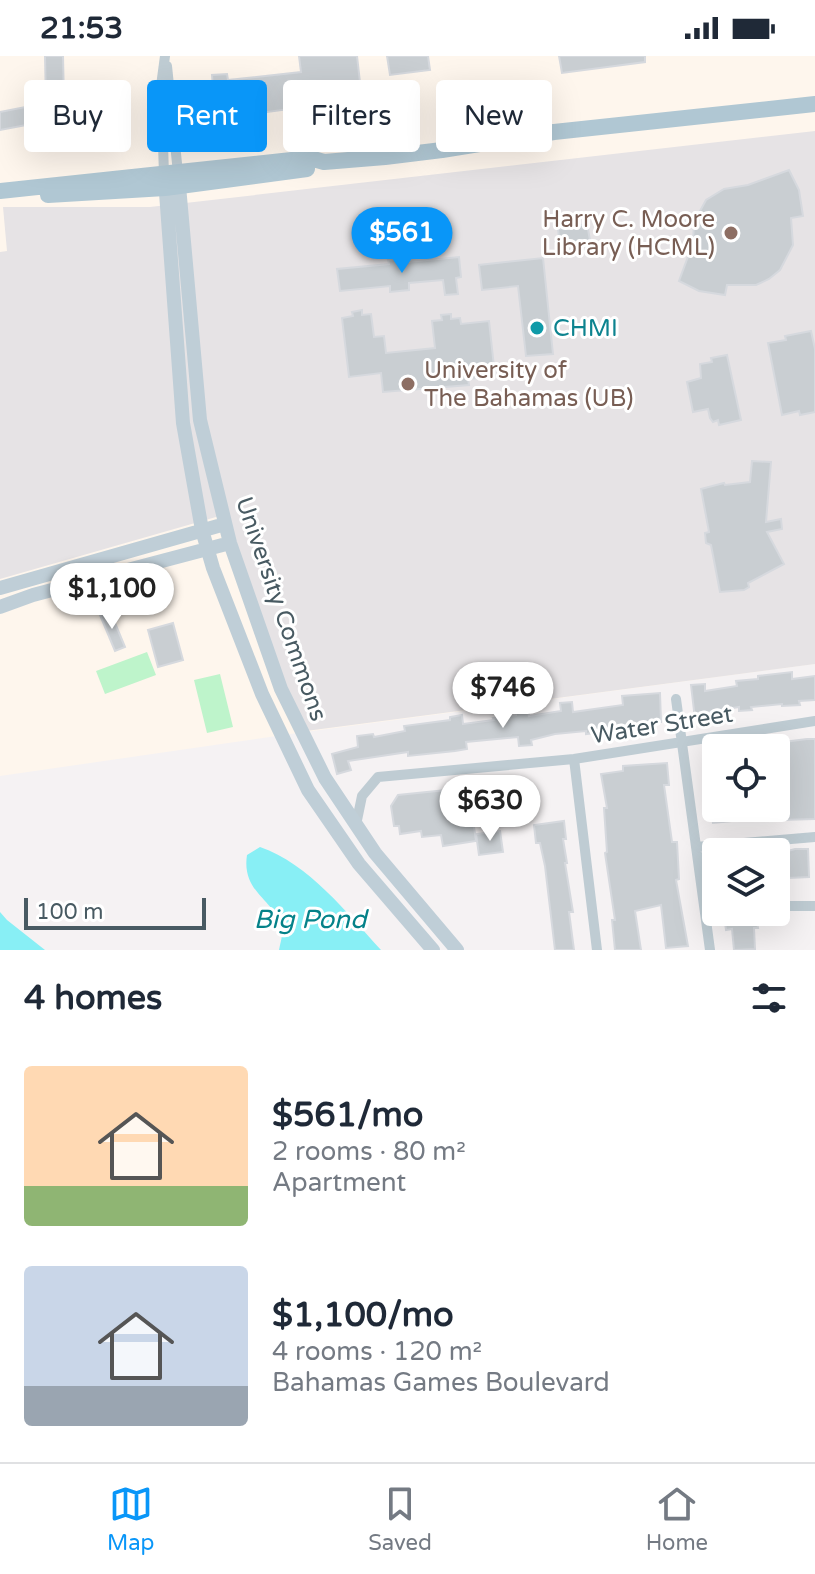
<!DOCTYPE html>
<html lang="en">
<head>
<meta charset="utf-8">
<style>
	body { margin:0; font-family:"Varela Round",sans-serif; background:#f6f6f7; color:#1f2937; height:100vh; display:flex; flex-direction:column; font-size:30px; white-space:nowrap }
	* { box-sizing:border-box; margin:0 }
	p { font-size:26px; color:#747a83 }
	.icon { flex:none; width:44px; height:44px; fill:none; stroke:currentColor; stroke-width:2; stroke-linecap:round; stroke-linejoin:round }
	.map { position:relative; height:894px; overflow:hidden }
	.sheet { display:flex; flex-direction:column; background:#fff; flex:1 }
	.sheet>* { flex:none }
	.banner { position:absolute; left:24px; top:24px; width:768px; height:72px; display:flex; gap:16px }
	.buttons { position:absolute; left:702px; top:678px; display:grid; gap:16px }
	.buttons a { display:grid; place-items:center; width:88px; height:88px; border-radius:8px; background:#fff; box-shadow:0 8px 32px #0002; font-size:40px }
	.scale { position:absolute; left:24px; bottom:20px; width:182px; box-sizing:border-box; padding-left:8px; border:4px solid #485a62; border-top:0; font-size:22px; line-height:28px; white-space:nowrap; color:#485a62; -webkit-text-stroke:6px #fff; paint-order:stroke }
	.price { position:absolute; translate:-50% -68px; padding:0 18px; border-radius:28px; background:#fff; color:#222; font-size:26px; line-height:52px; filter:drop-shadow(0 2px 4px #0008) }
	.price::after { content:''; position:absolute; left:50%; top:48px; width:24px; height:18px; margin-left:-12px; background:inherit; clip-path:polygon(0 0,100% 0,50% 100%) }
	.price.current { background:#0996f8; color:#fff }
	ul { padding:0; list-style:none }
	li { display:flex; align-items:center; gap:24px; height:200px; padding:0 24px }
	li span { display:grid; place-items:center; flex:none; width:224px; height:160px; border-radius:8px; color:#555 }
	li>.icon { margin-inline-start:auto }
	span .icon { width:96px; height:96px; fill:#fffc; stroke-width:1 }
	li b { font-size:34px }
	h2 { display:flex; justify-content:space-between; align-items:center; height:96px; padding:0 24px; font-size:34px }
	.tag { padding:0 28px; border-radius:8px; background:#fff; box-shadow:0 8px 32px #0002; font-size:28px; line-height:72px }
	.tag.current { background:#0996f8; color:#fff }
	.status { display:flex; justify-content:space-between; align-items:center; height:56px; padding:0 40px; background:#fff; direction:ltr }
	.status svg { height:22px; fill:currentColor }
	.menu { display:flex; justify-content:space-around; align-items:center; height:112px; border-top:2px solid #e0e1e3; background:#fff; font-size:22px; color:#747a83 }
	.menu a { display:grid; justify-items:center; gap:4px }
	.menu .current { color:#0996f8 }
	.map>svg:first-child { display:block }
</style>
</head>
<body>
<div class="status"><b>21:53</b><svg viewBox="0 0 49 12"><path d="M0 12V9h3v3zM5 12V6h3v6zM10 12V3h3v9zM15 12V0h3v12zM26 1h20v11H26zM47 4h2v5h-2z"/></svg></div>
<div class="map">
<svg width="815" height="894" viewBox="0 0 815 894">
	<rect width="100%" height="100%" fill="#f5f2f3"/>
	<path fill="#fef6ed" d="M0,0H815V608L305,676L0,720Z"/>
	<path fill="#e6e3e5" d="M815,75V608L306,675L230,506L223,459L0,523V196L7,195L3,151H150Z"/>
	<path fill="#bef4cb" d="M147,596L156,619L105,638L96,615Z
		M220,618L233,671L207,677L194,624Z"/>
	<path fill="#88eff5" d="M260,791C309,808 346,856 381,894H279C280,888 283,880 282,874C277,844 241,838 247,799Z
		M0,856L7,864L45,894H0Z"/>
	<path fill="#c9ced2" stroke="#d6d9de" stroke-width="2" d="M45,0H63L64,46L124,55L121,73L52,60L41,63L42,66L0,74V56L46,47Z
		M299,0H357L361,35L288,43L290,53L260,57L258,47L210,52L208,32H213L212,19L227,18L228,24L301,16Z
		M387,0H428L430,14L390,19Z
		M559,0H645V6L562,17Z
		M789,114L799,134L803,160L791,162L793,189L780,214L769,223L756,229H727L725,239L699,235L679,225L693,187L694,166L706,144L724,133L748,129Z
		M587,168L590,184L560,189L558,173Z
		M459,201L461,221L456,222L458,238L445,239L443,224L409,227V234L390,236V230L340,235L337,213L389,208L388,204L408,202V206Z
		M543,202L553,298L526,300L518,230L482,234L479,209Z
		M362,254V259L371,258L374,281L384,280L386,297L435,292L432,265L442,264L441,259L451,258V263L460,262L461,268L489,265L495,320L468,323L469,329L383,336L381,317L349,321L342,262L353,260L352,256Z
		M811,275L815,293V356L800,359L799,355L782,359L768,287L786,284L785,280Z
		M727,299L741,364L719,369L718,364L713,366L710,362L708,353L693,356L687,326L701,322L700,308L712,306L711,302Z
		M752,405L771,406L766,466L781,463L782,473L767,476L784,508L748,527L749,531L744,534L720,536L711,489L706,487L705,477L709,476L701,433L724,427L725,429L750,426Z
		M110,555L125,591L115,595L100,559Z
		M173,567L183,604L158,611L148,574Z
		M792,616V623L815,620V644L799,645L800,649L782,650V648L751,651L752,654L739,655V651L708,656L709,661L695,663L691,629L705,628V635L737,630L736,625L758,623V620Z
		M660,637L661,666H642V671L586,678V675L555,678L531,684L532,689L519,690L518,681L466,686L467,693L455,695L408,700V696L348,705L351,714L337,718L332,698L358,691L357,680L373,678L374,681L405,675L404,670L450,664V661L462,659L463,668L494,664L493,662L516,659V655L528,654L529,660L561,655L560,647L572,646L573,656L623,649L622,640Z
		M807,683H815V763L781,764V760L713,767L710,752H780L776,725V687Z
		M716,703V728H707L706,704Z
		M667,707L669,729H664L672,786H677L679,823L676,824L688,890L666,892L661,849L635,855L641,894H615L612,864H615L605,797L607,796L604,752H607L601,718L623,715V710Z
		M496,723L497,727L521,723L524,743L478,748L479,755L472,756L476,785L443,790L441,779L422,781L421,775L400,778L399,770H394L391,750L398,739L485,730L484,725Z
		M564,765L566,783H563L567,807H565L573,856H569L574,894H555L545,810L540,787H536L534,769Z
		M500,775L503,796L479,799L476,778Z
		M795,793H808L809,821L788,822V826L776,828V798Z
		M744,856H756L758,872H754L755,893L734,894L732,873L726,874L724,859Z"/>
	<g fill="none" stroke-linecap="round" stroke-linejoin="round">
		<path stroke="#bfccd3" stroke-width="10" d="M167,10L178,117
			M164,118L161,30L165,0
			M676,643L710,894
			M574,703L597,894
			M356,769L362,740L378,721L574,703L815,665
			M696,791L815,781
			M776,850H815"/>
		<path stroke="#bfced7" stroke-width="14" d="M178,119L200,364L230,487L281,633L325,722L375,797L457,894
			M165,123L183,367L202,474L213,512L262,638L308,734L359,808L433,894
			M0,532L225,468
			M0,551L33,539L230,487"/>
		<path stroke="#b0c7d3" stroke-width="16" d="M0,135L310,102L324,106L385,101L442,94L554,76L815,48
			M48,139L165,132L307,113"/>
	</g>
	<g fill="#8d6e63" stroke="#fff" stroke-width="3">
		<circle cx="731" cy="177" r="8"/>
		<circle cx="408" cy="328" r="8"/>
	</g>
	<circle fill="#0f9aa8" stroke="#fff" stroke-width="3" cx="537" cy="272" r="8"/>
	<g text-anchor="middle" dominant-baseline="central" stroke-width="6" stroke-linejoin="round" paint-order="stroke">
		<g font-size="24" fill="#785e54" stroke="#fff" text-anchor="end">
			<text x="715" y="163">Harry C. Moore<tspan x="715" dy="28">Library (HCML)</tspan></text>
			<text x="424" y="314" text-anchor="start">University of<tspan x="424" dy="28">The Bahamas (UB)</tspan></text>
		</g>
		<g font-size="24" fill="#0d838f" stroke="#fff" text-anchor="start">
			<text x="553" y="272">CHMI</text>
		</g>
		<g font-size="24" fill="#485a62" stroke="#fff">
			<text transform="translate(281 553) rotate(71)">University Commons</text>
			<text transform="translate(662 669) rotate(-9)">Water Street</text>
		</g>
		<g font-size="26" font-style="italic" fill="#058289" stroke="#fff">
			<text x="310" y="863">Big Pond</text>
		</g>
	</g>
</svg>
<div class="buttons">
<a><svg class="icon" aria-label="locate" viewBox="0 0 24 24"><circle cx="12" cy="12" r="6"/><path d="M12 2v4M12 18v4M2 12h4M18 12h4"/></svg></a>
<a><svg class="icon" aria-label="layers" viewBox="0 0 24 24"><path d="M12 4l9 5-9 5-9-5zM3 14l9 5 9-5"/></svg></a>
</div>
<div class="scale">100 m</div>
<b class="price current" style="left:402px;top:219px">$561</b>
<b class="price" style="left:112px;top:575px">$1,100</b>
<b class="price" style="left:503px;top:674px">$746</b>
<b class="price" style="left:490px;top:787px">$630</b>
<div class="banner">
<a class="tag">Buy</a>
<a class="tag current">Rent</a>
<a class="tag">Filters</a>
<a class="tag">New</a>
</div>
</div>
<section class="sheet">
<h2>4 homes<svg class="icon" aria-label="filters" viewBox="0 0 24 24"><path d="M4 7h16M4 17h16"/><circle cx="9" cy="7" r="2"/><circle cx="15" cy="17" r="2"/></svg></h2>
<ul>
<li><span style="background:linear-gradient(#ffd9b3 75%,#8fb573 0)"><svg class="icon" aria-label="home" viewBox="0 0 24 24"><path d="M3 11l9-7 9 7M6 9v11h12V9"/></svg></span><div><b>$561/mo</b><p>2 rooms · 80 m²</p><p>Apartment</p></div></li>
<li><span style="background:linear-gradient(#c9d6e8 75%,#9aa5b1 0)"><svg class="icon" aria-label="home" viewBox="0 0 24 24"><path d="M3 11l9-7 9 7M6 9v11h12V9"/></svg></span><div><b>$1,100/mo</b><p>4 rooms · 120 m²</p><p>Bahamas Games Boulevard</p></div></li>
</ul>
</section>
<nav class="menu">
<a class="current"><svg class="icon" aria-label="map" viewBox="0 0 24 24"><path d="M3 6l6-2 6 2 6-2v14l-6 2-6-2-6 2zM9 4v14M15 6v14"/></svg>Map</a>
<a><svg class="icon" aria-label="saved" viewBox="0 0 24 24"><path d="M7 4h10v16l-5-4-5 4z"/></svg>Saved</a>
<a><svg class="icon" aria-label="home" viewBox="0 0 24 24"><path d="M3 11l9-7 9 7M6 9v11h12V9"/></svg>Home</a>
</nav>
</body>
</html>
